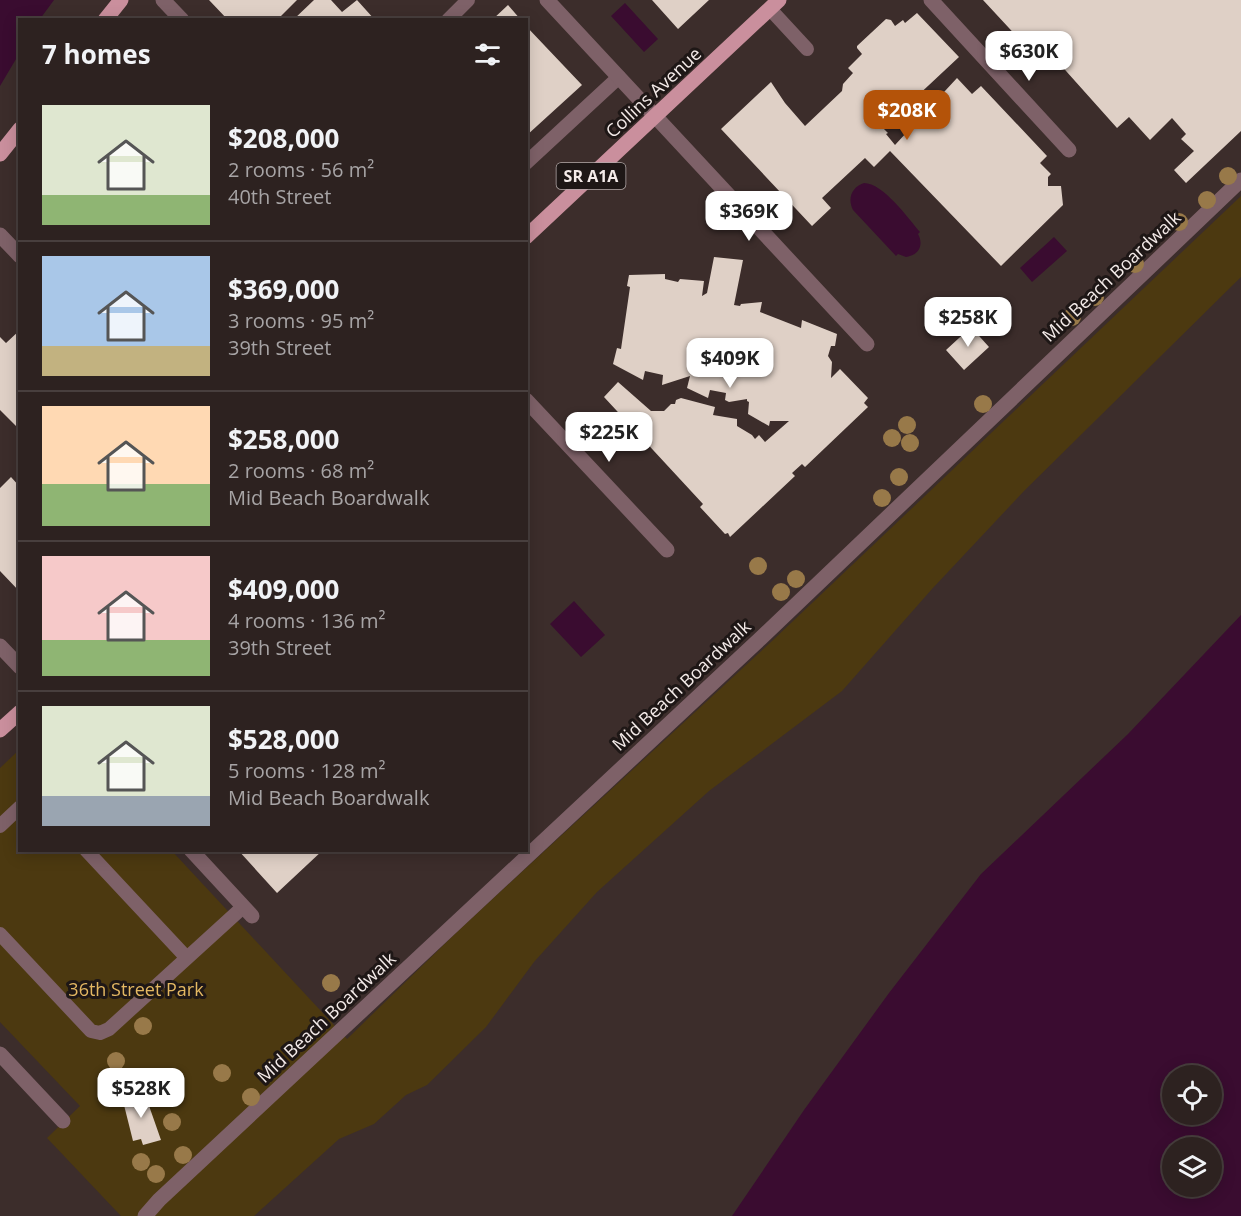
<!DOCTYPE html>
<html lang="en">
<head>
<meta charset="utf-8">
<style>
	body { margin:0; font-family:"Open Sans",sans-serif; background:#352a29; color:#f1f3f6; height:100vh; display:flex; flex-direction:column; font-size:22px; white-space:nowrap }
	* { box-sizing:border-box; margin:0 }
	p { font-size:20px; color:#a7a4a5 }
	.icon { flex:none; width:33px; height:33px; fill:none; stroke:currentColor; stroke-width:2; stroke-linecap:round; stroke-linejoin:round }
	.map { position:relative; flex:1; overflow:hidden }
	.side { position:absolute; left:18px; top:18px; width:510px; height:834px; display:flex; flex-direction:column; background:#2d2220; border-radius:0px; box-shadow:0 3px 15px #0003,0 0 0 2px #483f3e }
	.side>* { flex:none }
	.buttons { position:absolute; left:1162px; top:1065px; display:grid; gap:12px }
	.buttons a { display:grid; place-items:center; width:60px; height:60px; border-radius:50%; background:#2d2220; box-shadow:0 3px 15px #0003,0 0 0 2px #483f3e; font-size:30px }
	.price { position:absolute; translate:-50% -51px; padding:0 14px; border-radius:12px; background:#fff; color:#222; font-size:20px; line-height:39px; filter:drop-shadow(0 2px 3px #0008) }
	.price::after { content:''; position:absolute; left:50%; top:36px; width:18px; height:14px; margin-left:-9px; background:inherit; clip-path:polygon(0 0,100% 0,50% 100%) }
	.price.on { background:#b45309; color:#fff }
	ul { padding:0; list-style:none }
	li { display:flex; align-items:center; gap:18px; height:150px; padding:0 24px }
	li+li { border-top:2px solid #483f3e }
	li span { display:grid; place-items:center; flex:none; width:168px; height:120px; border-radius:0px; color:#555 }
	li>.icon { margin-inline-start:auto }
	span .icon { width:72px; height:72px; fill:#fffc; stroke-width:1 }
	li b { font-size:26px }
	h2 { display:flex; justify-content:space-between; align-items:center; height:72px; padding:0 24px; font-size:26px }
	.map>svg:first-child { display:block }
</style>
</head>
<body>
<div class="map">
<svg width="1241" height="1216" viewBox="0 0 1241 1216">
	<rect width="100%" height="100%" fill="#3c2d2b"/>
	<path fill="#4c3910" d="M1241,196V277L1024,491L932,589L842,691L709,791L597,892L534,962L486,1027L427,1085L406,1095L374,1124L339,1139L254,1216H121L47,1138L80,1106L0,1022V768L19,750L20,850L172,851L347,1039L460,929L771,642Z"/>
	<path fill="#3a0c30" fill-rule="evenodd" d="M0,0H54L40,19L20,20L19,54L0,86Z
		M625,3L658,39L644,52L611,16Z
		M864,183C883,183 908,218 920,232L918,234C924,245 919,255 906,257L898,254L896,256L853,210C847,198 852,187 864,183Z
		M1054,237L1067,251L1032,282L1020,268Z
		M574,601L605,635L581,657L550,624Z
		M1241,615V1216H732L804,1110L889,993L981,874L1128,734ZM1173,1076H1212V1114H1173ZM1173,1148H1212V1186H1173Z"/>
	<path fill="#dfd0c6" d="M209,0H297L277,20H228Z
		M314,0H331L342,12L357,0L375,20H293Z
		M652,0H709L678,29Z
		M983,0H1241V131L1186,183L1174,170L1194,151L1181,139L1186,134L1172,118L1150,140L1129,117L1117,128L1041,43L1032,53Z
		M508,5L521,20H492Z
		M917,13L959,57L883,128L888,133L886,134L895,145L957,78L972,94L981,86L1047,156L1040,163L1051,174L1048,177V186H1061L1063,205L1001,266L890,151L874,167L865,158L822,198L831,208L812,226L721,129L771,82L785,103L805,126L842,91L843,84L853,73L848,68L862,54L857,48V46L886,19L891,20L895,26L903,20L905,23Z
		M526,26L582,85L526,136Z
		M714,257L743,260L734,305L740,306L741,304L762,302L760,312L801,328L802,320L837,334L835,346H831L828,356L832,362L831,378L840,369L868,398L864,403L868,407L805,467L802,464L792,473L795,476L730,537L728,533L725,534L700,507L703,504L604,397L618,382L651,411H664L671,404H675L676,400L681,398L715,407L713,415L737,419V426L752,435L755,439L759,435L765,442L789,421H770L769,426L748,414L749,402L747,401V399L729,402L725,400L726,393L710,390L708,398L687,388L690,376L662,385L663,375L645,371L643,380L613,364L617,348L621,349L630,287L627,286L629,275L665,274V279L678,282L680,279L704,281L702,296L707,293Z
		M971,327L989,347L964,370L946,350Z
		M20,330V430L0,410V337L6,343Z
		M11,477L20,487V592L0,571V488Z
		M238,850H323L277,893Z
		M142,1091L144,1101L147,1100L161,1140L143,1145L141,1139L133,1141L124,1105L127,1104L124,1095Z"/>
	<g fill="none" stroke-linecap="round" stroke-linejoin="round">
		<path stroke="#7e6168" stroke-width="14" d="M770,9L807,49
			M448,20L468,0
			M526,163L619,77
			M0,826L20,807
			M86,850L186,957
			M0,934L91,1031L100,1033L109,1029L243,907"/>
		<path stroke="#7e6168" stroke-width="15" d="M145,1216L159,1200L761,638L1241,180"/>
		<path stroke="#7e6168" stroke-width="15" d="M163,0L182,20
			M547,0L867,344
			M931,0L1069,150
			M0,235L20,256
			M526,400L667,550
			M0,646L20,667
			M191,850L252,916
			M0,1054L63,1121"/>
		<path stroke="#ca8f9d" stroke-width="15" d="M105,20L121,0
			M0,154L20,129
			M526,237L779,0
			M0,730L20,712"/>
	</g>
	<g fill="#987949">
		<circle cx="1228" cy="176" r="9"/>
		<circle cx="1207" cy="200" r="9"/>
		<circle cx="1179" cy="222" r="9"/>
		<circle cx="1135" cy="264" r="9"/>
		<circle cx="1095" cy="297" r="9"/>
		<circle cx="1072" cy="317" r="9"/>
		<circle cx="983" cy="404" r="9"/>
		<circle cx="907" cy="425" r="9"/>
		<circle cx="892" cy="438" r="9"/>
		<circle cx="910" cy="443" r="9"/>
		<circle cx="899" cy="477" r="9"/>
		<circle cx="882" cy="498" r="9"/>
		<circle cx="758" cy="566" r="9"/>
		<circle cx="796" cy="579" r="9"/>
		<circle cx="781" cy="592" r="9"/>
		<circle cx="331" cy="983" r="9"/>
		<circle cx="143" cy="1026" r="9"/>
		<circle cx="116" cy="1061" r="9"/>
		<circle cx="222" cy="1073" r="9"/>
		<circle cx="149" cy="1085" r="9"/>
		<circle cx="120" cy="1089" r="9"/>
		<circle cx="251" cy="1097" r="9"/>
		<circle cx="172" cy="1122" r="9"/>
		<circle cx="183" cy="1155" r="9"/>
		<circle cx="141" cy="1162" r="9"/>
		<circle cx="156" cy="1174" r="9"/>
	</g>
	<g text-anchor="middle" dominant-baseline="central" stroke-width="6" stroke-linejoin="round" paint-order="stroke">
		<rect fill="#1e1716" stroke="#b4abaa" stroke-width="1.5" x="556.5" y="163" width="69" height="26" rx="4.5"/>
		<g font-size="16" font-weight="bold" fill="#f4ebe9">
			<text x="591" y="176">SR A1A</text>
		</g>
		<g font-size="18" fill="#f4ebe9" stroke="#1e1716">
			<text transform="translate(653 92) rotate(-43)">Collins Avenue</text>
			<text transform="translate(1111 276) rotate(-43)">Mid Beach Boardwalk</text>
			<text transform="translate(681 685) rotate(-43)">Mid Beach Boardwalk</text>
			<text transform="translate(326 1017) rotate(-43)">Mid Beach Boardwalk</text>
		</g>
		<g font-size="18" fill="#e4b862" stroke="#1e1716">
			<text x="136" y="989">36th Street Park</text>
		</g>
	</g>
</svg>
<div class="buttons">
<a><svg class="icon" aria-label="locate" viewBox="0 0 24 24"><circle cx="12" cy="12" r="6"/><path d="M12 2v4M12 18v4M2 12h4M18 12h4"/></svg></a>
<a><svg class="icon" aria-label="layers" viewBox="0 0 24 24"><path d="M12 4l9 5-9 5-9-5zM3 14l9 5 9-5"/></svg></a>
</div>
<b class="price" style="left:1029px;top:82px">$630K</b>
<b class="price on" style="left:907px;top:141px">$208K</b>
<b class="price" style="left:749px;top:242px">$369K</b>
<b class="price" style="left:968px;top:348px">$258K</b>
<b class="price" style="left:730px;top:389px">$409K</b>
<b class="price" style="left:609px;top:463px">$225K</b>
<b class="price" style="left:141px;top:1119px">$528K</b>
<section class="side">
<h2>7 homes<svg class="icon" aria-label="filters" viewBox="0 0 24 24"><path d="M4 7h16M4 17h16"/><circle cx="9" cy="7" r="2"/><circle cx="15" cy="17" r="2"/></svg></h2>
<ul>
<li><span style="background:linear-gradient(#dfe7d0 75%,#8fb573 0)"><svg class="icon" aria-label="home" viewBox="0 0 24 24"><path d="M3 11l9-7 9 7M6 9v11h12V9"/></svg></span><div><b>$208,000</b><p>2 rooms · 56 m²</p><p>40th Street</p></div></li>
<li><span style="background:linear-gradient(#a9c7e8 75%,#c2b280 0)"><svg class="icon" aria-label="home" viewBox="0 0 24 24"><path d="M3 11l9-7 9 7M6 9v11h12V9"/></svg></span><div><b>$369,000</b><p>3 rooms · 95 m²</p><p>39th Street</p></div></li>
<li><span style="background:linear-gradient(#ffd9b3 65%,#8fb573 0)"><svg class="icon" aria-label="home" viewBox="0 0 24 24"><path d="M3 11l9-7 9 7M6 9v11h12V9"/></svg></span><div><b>$258,000</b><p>2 rooms · 68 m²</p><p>Mid Beach Boardwalk</p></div></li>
<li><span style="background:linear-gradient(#f6c9c9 70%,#8fb573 0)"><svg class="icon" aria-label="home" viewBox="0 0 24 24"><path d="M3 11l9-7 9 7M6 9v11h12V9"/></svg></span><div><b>$409,000</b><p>4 rooms · 136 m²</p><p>39th Street</p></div></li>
<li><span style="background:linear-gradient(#dfe7d0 75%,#9aa5b1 0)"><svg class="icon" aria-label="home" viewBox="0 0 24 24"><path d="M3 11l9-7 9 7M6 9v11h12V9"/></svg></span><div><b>$528,000</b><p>5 rooms · 128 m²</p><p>Mid Beach Boardwalk</p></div></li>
</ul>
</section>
</div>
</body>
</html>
